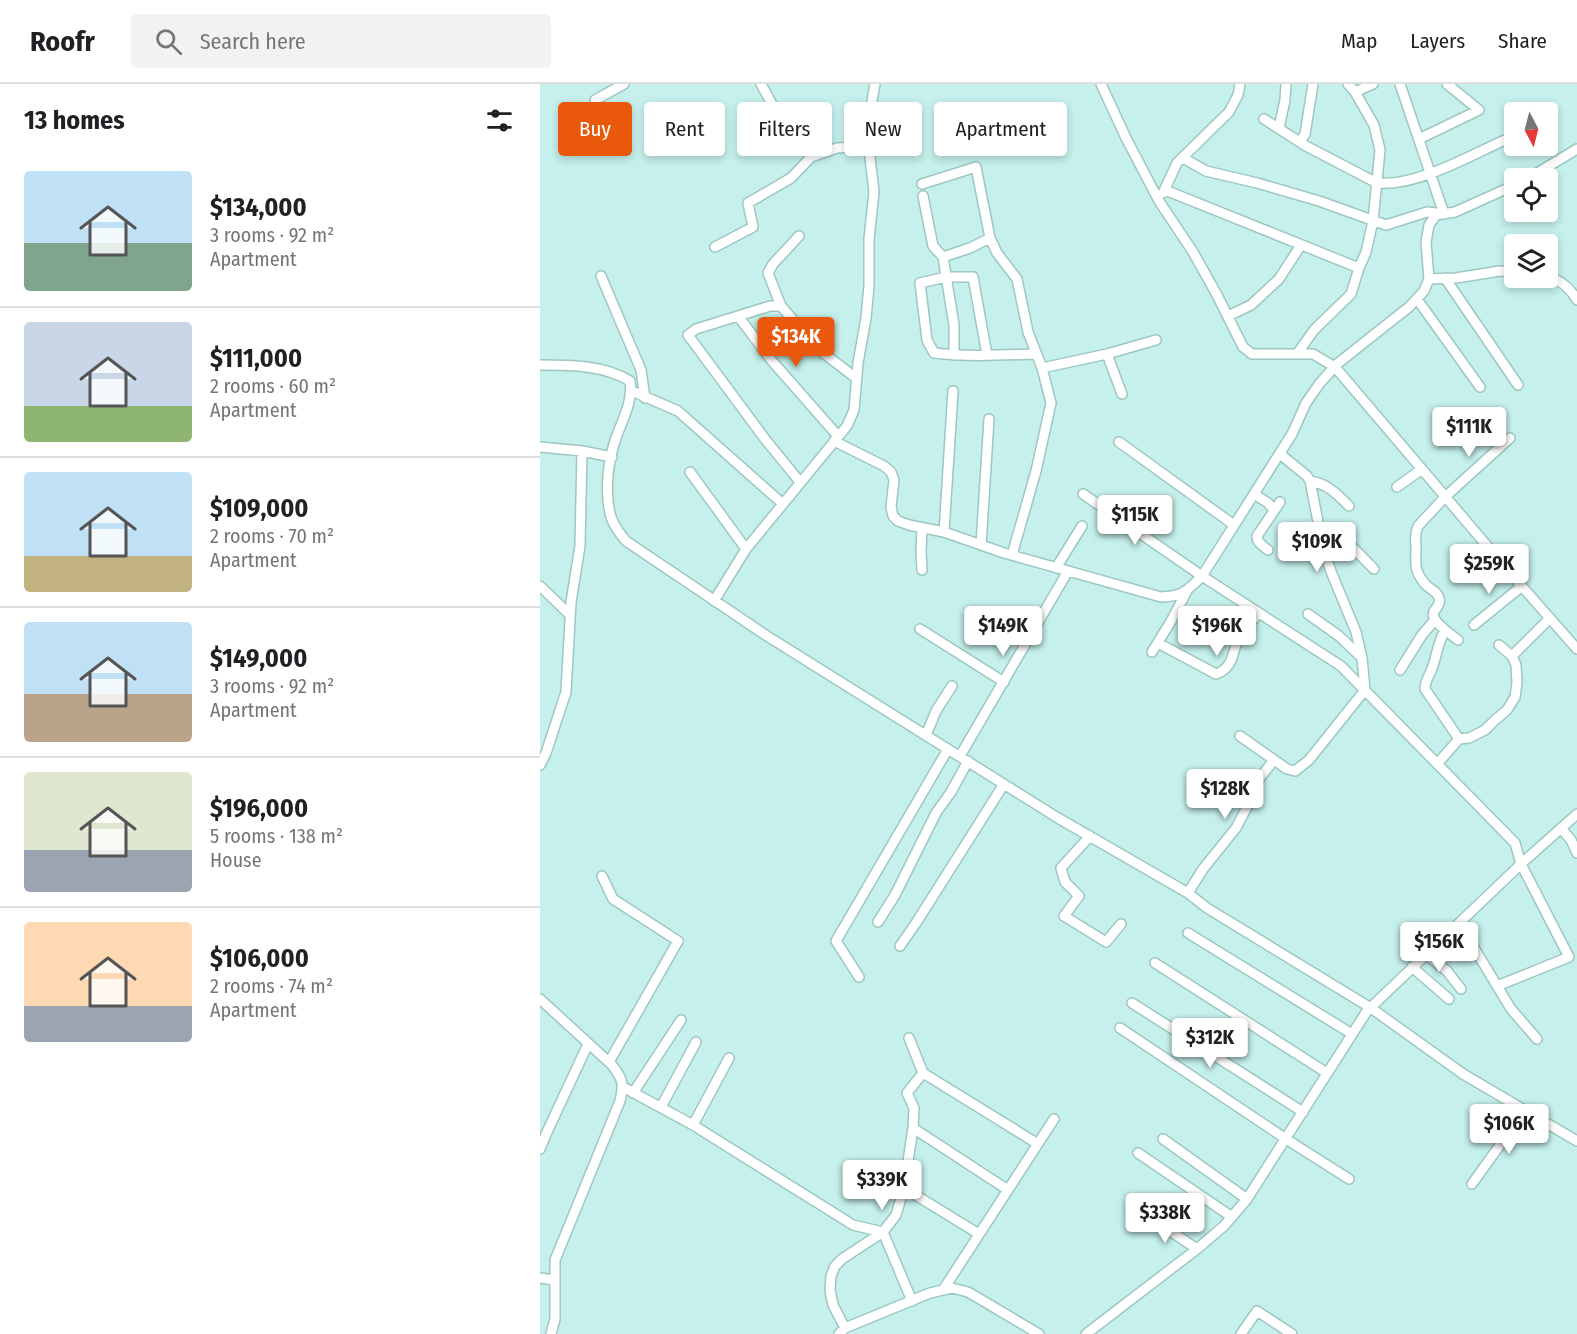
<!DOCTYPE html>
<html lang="en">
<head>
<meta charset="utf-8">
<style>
	body { margin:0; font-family:"Fira Sans Condensed",sans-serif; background:#f2f2f2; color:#202124; height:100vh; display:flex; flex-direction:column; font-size:22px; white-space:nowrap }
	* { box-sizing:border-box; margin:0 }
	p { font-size:20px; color:#757577 }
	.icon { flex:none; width:33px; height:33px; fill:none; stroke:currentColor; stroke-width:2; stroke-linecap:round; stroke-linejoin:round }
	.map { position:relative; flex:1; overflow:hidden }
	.side { display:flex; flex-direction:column; background:#fff; width:540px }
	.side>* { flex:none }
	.top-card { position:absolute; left:18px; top:18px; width:570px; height:54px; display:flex; gap:12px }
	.needle { width:39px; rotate:173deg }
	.tools { position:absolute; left:964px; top:18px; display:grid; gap:12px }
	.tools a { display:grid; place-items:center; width:54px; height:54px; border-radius:6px; background:#fff; box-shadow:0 3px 9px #0003; font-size:30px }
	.price { position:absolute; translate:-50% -51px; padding:0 14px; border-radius:6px; background:#fff; color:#222; font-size:20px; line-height:39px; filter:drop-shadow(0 2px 3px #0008) }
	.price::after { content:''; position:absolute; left:50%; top:36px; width:18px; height:14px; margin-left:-9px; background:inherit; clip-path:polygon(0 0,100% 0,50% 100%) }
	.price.selected { background:#ea580c; color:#fff }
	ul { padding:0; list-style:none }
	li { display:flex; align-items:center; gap:18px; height:150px; padding:0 24px }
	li+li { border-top:2px solid #e0e0e0 }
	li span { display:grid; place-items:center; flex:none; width:168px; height:120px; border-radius:6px; color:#555 }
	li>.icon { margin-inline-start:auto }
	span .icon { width:72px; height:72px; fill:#fffc; stroke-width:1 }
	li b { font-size:26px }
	h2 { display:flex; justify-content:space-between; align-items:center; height:72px; padding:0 24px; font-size:26px }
	.tag { padding:0 21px; border-radius:6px; background:#fff; box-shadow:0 3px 9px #0003; font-size:21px; line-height:54px }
	.tag.selected { background:#ea580c; color:#fff }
	header { display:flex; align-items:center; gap:36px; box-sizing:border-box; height:84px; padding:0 30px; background:#fff; border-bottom:2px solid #e0e0e0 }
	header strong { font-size:28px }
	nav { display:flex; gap:33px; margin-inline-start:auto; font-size:21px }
	.search { width:420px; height:54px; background:#f2f2f2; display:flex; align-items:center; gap:15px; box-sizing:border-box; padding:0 21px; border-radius:6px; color:#757577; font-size:22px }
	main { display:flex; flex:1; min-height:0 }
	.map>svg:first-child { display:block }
</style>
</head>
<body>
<header>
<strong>Roofr</strong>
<div class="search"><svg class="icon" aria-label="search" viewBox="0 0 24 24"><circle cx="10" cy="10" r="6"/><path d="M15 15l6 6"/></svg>Search here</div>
<nav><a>Map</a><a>Layers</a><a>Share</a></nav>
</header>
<main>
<section class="side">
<h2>13 homes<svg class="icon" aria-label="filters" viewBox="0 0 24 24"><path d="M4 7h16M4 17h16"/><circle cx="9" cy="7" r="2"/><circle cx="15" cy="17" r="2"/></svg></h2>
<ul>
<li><span style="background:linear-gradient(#bfe0f5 60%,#7fa58c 0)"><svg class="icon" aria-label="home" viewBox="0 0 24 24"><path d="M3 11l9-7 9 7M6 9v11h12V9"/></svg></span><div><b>$134,000</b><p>3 rooms · 92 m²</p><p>Apartment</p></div></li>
<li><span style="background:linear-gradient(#c9d6e8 70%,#8fb573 0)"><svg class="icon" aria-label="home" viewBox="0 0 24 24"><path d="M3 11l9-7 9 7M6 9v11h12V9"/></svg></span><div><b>$111,000</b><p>2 rooms · 60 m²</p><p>Apartment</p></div></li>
<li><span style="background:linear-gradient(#bfe0f5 70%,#c2b280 0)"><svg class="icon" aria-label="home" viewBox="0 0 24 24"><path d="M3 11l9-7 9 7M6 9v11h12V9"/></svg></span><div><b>$109,000</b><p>2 rooms · 70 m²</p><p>Apartment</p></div></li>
<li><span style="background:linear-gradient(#bfe0f5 60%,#b9a48a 0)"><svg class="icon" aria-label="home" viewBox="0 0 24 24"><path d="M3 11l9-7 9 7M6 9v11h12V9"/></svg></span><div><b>$149,000</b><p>3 rooms · 92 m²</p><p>Apartment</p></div></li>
<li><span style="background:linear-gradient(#dfe7d0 65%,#9aa5b1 0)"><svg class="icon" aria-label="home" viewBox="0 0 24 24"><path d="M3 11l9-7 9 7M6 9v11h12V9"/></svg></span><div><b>$196,000</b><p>5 rooms · 138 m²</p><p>House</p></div></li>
<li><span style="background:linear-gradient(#ffd9b3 70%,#9aa5b1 0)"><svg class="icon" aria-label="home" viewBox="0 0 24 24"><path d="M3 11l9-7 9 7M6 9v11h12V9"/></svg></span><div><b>$106,000</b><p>2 rooms · 74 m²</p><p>Apartment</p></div></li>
</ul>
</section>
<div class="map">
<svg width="1037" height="1250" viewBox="0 0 1037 1250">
	<rect width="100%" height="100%" fill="#c5f0ec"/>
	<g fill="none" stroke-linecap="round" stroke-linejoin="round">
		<defs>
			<path id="minor" d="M221,0L233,22L271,73
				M561,0L586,54L619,117L653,168L677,211L703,263L712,270H773L795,283L971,490L1037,565
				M815,8L833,0
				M55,16L84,0
				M724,35L766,62L837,99C876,103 929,72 965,56
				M739,44L745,16L746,0
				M879,55L939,26L907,0
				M760,58L765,50L773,0
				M643,74L666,87L717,99L779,117L846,141L887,128L904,130L860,0
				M989,94L1037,65
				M382,100L436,83L450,154
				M625,106L819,184
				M623,109L637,79L689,28L698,11L700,0
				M383,112L393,162L403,173
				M259,152L233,180L228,189L241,222L278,265L316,294
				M175,163L213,143L208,119L251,94L271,73L297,64L329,62
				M61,192L101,286L105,314
				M1008,193C1021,196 1030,204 1037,216
				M905,194L978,301
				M889,195L916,194L960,187L975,188
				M877,215L940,303
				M241,222H230L198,232L232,277L298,352
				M198,232L156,245L148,251L225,355L260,398
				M688,232L711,221L739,195L761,161
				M567,270L582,310
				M757,270L774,246L811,210L819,184L826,168L833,137L840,66L834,41L815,8L808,0
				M414,271V241L403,173L430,164L450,154L457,169L477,195L488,248L502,284L511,319L496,387L472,471
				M447,271L433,193H406L380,199L387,256L394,269C428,273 462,271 496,270
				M0,281C30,281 64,281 90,297C93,316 84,333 77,351C68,375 64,408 71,433C74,442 80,450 86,457L227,552L518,734L648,809L667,824L831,924L923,990L1037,1057
				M502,284L567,270L616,256
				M92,307L138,327L243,420
				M294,357L344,382L351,388L354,396L351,423L353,432L358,437L369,441L404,448L464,469L621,513C643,512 647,507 662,492L752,350L766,319L780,299L797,280L869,223L884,207L889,195L886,158L889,141L896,131L915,128L975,101
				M579,358L694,441
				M0,363L42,367L72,373
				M150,388L206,465
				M770,397C788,400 797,410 809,422
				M857,403L882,385
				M543,410L662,492L801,582L975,759L981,780L1029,873L957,902
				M714,410L728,419L734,426
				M404,448L413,307
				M782,457C787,455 792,453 797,454C809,456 825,477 834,485
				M441,461L449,335
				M728,466C723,462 717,459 717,452L740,418
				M516,484L542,442
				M382,486L381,467L382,444
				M0,502L30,531
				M174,517L206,465L307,342L314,326L318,279L326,234L329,202V155L334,108L328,57L330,28L335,0
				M768,530L799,552L822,574
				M934,541L982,502
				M380,545L464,598
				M905,546L918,556
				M618,559L676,590C696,583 692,564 700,551C706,543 713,536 719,529
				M612,568L631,537L647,507
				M972,572L1010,534
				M860,586L882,551L894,537
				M386,651L396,627L412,602
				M700,652L747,685L755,687L769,676L825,606L822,574L816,548L792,490L784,468L770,397L767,392L740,370
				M919,655L929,654L945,646L955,636L967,626L975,613L977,599L976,581L972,572L959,561
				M420,672L528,487
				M897,680L919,655L885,605C885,597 888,594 891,587C897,573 897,560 905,546C880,524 903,528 899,514C898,508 890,505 886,501C873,487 876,478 876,461C875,454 875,449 878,442L905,413L970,354
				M0,681L6,669L26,608L31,518L40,462L42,367
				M1021,744L1031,756L1037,769
				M550,752L521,784L525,798L539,812L524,832L566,858L581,840
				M62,792L73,815L138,857L69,978
				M648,809L663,785L696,744L707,723L706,715L708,709L734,676
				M338,838L355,811L396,729L411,708L428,677
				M919,839L971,925L997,955
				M648,849L812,950
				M360,862L376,839L464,700
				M886,870L907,887L921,905
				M615,879L787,989
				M872,883L909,915
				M319,893L296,857L408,665
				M0,915L72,981C83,995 84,1000 80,1017L15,1176V1235L11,1250
				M592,919L763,1028
				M580,944L746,1055L809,1095
				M369,954L383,989L498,1060
				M83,1003L153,1041L313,1141L343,1148L372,1217
				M93,1009L141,936
				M121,1023L156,958
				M153,1041L189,974
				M373,1044L468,1106
				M623,1055L707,1115
				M0,1065L7,1048L48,960
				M598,1069L692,1133
				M932,1100L985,1026
				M364,1104L439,1150
				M608,1132L657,1165
				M0,1194L14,1196
				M403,1206L514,1035
				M305,1244L293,1221L290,1206L291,1192L295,1182L302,1175L343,1148L356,1131L364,1104L373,1044L374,1024L367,1009L383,989
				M299,1250L305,1244L390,1209L412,1204L428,1208L499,1250
				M546,1250L657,1165L684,1142L707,1115L827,927L981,780L1037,730
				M701,1250L717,1227L752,1250"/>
		</defs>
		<use href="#minor" stroke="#9dc7c3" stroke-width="12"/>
		<use href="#minor" stroke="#fff" stroke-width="9"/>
	</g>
</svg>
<div class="tools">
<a><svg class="needle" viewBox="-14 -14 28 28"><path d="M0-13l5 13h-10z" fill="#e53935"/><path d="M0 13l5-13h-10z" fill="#757577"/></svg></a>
<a><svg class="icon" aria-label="locate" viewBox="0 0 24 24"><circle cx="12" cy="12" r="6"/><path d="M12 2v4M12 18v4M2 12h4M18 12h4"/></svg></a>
<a><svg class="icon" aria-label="layers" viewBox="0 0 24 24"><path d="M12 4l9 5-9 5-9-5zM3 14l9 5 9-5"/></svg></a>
</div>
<b class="price selected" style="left:256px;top:284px">$134K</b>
<b class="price" style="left:929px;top:374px">$111K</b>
<b class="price" style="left:595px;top:462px">$115K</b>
<b class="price" style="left:777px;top:489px">$109K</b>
<b class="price" style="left:949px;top:511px">$259K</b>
<b class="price" style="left:463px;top:573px">$149K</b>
<b class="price" style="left:677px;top:573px">$196K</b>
<b class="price" style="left:685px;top:736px">$128K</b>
<b class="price" style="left:899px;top:889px">$156K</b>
<b class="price" style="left:670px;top:985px">$312K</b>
<b class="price" style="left:969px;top:1071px">$106K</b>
<b class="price" style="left:342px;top:1127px">$339K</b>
<b class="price" style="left:625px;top:1160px">$338K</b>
<div class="top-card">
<a class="tag selected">Buy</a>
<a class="tag">Rent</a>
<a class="tag">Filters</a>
<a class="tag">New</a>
<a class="tag">Apartment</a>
</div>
</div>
</main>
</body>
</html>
